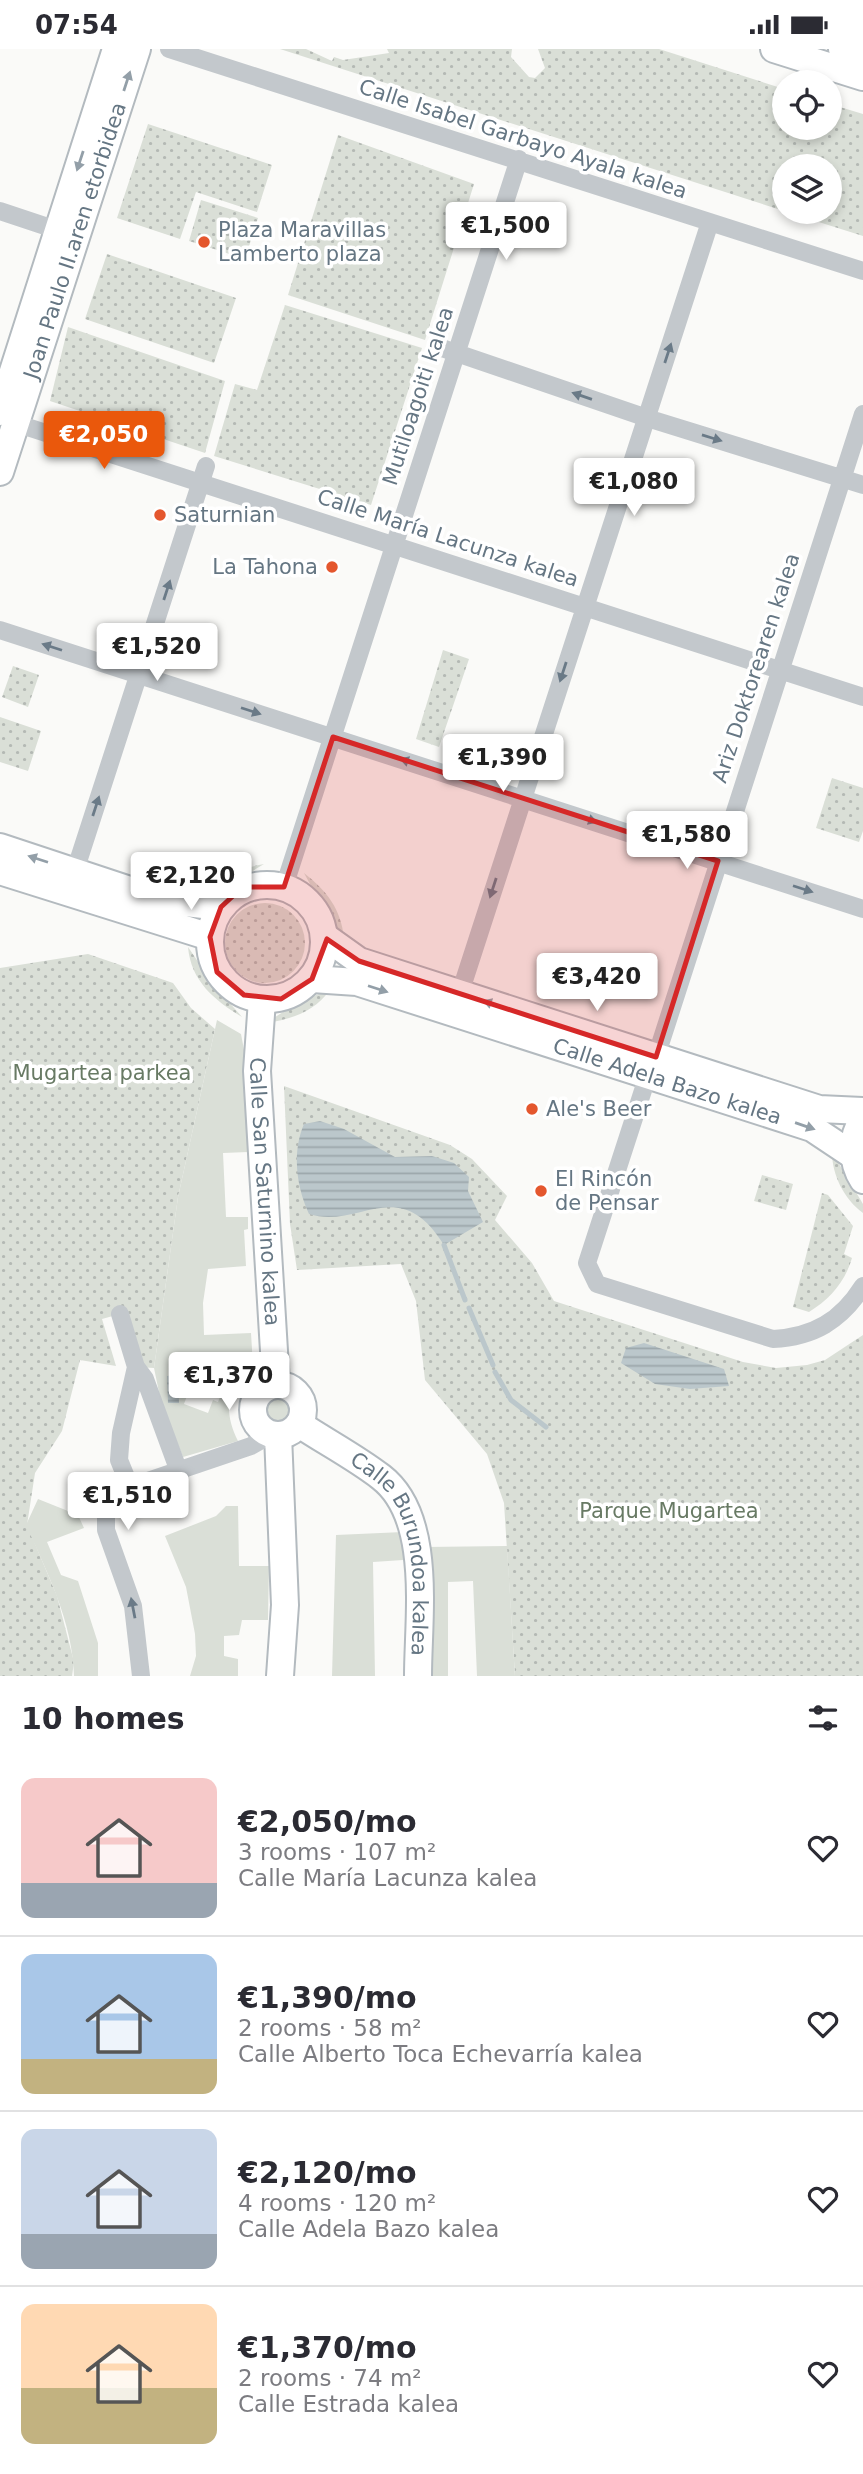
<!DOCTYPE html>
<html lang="en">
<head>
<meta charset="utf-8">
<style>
	body { margin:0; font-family:"DejaVu Sans",sans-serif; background:#f7f7f7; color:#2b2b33; height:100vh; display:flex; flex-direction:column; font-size:26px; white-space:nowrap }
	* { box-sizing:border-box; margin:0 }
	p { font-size:23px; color:#7c7c81 }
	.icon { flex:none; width:38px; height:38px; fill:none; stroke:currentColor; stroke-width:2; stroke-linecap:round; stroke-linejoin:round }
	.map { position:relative; height:1627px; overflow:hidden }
	.panel { display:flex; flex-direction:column; background:#fff; flex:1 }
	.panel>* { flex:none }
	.tools { position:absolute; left:772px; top:21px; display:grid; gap:14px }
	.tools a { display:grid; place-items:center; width:70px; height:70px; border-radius:50%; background:#fff; box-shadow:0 4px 10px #0003; font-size:35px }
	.price { position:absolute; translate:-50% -60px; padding:0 16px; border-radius:7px; background:#fff; color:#222; font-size:23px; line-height:46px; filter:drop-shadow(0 2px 4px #0008) }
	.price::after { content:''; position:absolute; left:50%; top:42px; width:21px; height:16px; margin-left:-10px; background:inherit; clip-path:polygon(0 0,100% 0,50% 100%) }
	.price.selected { background:#ea580c; color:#fff }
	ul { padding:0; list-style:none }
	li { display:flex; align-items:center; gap:21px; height:175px; padding:0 21px }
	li+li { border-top:2px solid #e1e1e2 }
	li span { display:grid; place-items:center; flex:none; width:196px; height:140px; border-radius:14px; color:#555 }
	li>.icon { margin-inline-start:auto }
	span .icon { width:84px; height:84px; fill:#fffc; stroke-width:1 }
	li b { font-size:30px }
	h2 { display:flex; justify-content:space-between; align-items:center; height:84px; padding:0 21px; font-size:30px }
	.status { display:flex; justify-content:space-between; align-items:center; height:49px; padding:0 35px; background:#fff; direction:ltr }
	.status svg { height:19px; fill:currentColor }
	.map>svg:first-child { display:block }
</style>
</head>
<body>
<div class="status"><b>07:54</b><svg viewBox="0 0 49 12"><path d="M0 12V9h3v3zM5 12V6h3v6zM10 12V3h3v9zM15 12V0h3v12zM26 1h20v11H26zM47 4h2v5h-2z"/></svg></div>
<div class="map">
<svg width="863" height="1627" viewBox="0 0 863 1627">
	<defs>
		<pattern id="grass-dots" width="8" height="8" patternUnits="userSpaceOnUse" patternTransform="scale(1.75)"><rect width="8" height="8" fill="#dadfd7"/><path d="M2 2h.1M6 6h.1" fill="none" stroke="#b4b9b4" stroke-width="1.8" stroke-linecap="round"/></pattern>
		<pattern id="water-rules" width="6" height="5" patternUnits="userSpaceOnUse" patternTransform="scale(1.75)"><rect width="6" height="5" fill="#bbc7cb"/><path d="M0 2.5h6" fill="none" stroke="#9ca6aa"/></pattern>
	</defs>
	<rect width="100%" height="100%" fill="#fafaf8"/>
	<path fill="url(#grass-dots)" d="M280,0H306L332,12L334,8L343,11L389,4L387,0H512L511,8L529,28L535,29L545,19L538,0H659L784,40V79H830V55L863,65V187L787,163H830V117H784V162Z
		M148,75L272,116L257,163L196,143L180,190L117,169Z
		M338,86L474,135L425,291L288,246Z
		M201,151L258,169L245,210L189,192Z
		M107,205L236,249L214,314L85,270Z
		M285,256L422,299L371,456L214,407L235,335L257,341Z
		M68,278L225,332L205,404L50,352Z
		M443,601L469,610L439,698L416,690Z
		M13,617L39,626L28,658L2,648Z
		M0,668L41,682L28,722L0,713Z
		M832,729L863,739V782L859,793L816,779Z
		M264,815L215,845L202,849C219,828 237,820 264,815Z
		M304,824C327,842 341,860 344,889L330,872Z
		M225 894a40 40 0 1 1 80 0a40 40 0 1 1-80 0Z
		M188,898L214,936L242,968C214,951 191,932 188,898Z
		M88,905L173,934L191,959L215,980L178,1148L154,1319L136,1318L120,1265L102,1270L116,1317L80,1311L62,1382L35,1424L27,1476L57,1547L74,1613L72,1627H0V919Z
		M330,941C314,963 292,970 266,974L300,952Z
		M284,1037L450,1096L472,1110L507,1147L495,1171L532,1214L554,1252L743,1313L776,1319L807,1316L825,1311L863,1286V1627H515L504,1454L487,1405L425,1331L416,1252L401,1215L297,1221L290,1175Z
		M832,1103L863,1155V1164C844,1150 832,1126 832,1103Z
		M762,1126L793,1135L786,1161L754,1152Z
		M822,1144L828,1146L853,1177L844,1205L852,1209C845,1233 830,1250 809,1263L793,1258Z"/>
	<path fill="#dadfd7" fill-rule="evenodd" d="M217,971L241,985L245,1006L248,1103L223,1104L226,1168H248V1180L244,1181L246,1217L208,1220L203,1254L204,1286L251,1284L253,1317C224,1336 224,1364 238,1392L183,1408L161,1353L154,1319L178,1148ZM200,1312L218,1318L220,1314L231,1318L218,1353L213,1351L208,1364L184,1355Z
		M261 1361a14 14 0 1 1 28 0a14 14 0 1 1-28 0Z
		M38,1450L78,1466L84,1479L47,1493L61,1526L78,1532L98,1594V1627H74C73,1574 47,1523 26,1476Z
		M226,1457H238L239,1517H269L268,1571H242L239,1586L224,1587V1607L238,1610V1627H190L196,1607L195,1585L186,1538L165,1487L216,1467Z
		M403,1483V1511L373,1513L375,1627H332L336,1486Z
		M507,1497L515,1627H477L473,1532L448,1533V1627H430L425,1498Z"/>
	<path fill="url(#water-rules)" d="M320,1072L344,1080L395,1108L432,1107L454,1114L469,1128L468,1142L483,1173L444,1196C399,1123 359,1181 309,1165C296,1137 292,1103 304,1075Z
		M644,1294L724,1320L729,1337L690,1340L655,1335L621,1314L626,1299Z
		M178,1326L179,1354H168L167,1327Z"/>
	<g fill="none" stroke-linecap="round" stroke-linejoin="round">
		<path stroke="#bbc7cb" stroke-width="5" d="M444,1196L465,1251
			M469,1259L493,1316
			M495,1323L511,1351L546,1378"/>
		<defs>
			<g id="secondary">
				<path d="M774,0L863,28"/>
				<path d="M842,0L863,7"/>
				<path d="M0,363L116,0"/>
				<path id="s1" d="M0,423L137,0"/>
				<path d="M0,798L160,851L221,858"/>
				<path d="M0,822L210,888"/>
				<circle cx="267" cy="893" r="57"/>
				<path d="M324,887L359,912L819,1060L863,1062"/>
				<path id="s2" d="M312,930L357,933L812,1079L854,1107"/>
				<path id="s3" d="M262,951L257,1022L276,1335"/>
				<path d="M863,1070C851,1088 851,1113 863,1131"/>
				<circle cx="278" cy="1361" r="25"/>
				<path id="s4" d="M299,1375C326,1393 355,1408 381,1428C433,1468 418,1568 418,1627"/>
				<path d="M278,1386L285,1556L280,1627"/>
			</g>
		</defs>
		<use href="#secondary" stroke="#b3babf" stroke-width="30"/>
		<path stroke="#c3c8cc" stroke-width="18" d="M169,0L863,222
			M0,162L57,181
			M436,297L647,369L863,436
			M18,375L863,648
			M0,581L863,860
			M75,822L206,417
			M284,838L519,110
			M460,944L710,173
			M656,1008L863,365
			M648,1026L587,1214L597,1235L773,1290C813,1288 841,1272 863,1237
			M120,1265L136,1318L145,1330L178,1420
			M130,1438L119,1411L121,1384L136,1318
			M141,1627L133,1557L106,1481V1460L117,1446L130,1438L251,1397L272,1385"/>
		<use href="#secondary" stroke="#fff" stroke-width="26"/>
	</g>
	<defs><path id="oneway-solid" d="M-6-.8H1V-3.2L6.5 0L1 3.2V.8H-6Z" transform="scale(1.75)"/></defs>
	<g fill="#939fa8">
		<use href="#oneway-solid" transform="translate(127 32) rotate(-72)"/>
		<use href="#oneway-solid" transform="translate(80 112) rotate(108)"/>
		<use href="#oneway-solid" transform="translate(38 810) rotate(-162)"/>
		<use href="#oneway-solid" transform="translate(378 940) rotate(18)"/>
		<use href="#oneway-solid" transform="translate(493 955) rotate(-162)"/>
		<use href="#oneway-solid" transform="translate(805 1077) rotate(19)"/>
	</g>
	<g fill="#6a7a87">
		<use href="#oneway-solid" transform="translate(668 304) rotate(-72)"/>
		<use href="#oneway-solid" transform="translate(582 347) rotate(-161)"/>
		<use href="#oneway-solid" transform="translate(712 389) rotate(17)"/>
		<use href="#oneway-solid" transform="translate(167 541) rotate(-72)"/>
		<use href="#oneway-solid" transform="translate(52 598) rotate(-162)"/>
		<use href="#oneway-solid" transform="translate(563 623) rotate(108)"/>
		<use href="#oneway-solid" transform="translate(251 662) rotate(18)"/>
		<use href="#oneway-solid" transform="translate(410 713) rotate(-162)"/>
		<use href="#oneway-solid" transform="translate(96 757) rotate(-72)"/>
		<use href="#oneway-solid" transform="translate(587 770) rotate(18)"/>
		<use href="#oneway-solid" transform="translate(493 839) rotate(108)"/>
		<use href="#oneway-solid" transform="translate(803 840) rotate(18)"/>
		<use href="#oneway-solid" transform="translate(133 1559) rotate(-101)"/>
	</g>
	<path fill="#d62828" fill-opacity="0.2" stroke="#d62828" stroke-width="5" stroke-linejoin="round" d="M333,688L718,812L656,1008L359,912L327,890L312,930L281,950L244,946L217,923L210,888L221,858L234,846L249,838H284Z"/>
	<g fill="#e4572e" stroke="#fff" stroke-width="2.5">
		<circle cx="204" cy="193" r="7"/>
		<circle cx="160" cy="466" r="7"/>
		<circle cx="332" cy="518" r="7"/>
		<circle cx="532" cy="1060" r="7"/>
		<circle cx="541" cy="1142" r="7"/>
	</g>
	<g text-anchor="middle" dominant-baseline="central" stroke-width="7" stroke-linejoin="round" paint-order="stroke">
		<g font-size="21" fill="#657683" stroke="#fff">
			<text transform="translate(523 90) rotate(18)">Calle Isabel Garbayo Ayala kalea</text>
			<text stroke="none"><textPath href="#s1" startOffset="243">Joan Paulo II.aren etorbidea</textPath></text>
			<text transform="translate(418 347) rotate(-72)">Mutiloagoiti kalea</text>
			<text transform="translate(448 489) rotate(18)">Calle María Lacunza kalea</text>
			<text transform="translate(756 619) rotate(-72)">Ariz Doktorearen kalea</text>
			<text stroke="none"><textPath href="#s2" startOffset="371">Calle Adela Bazo kalea</textPath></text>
			<text stroke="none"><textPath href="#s3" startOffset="192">Calle San Saturnino kalea</textPath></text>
			<text stroke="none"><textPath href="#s4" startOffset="175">Calle Burundoa kalea</textPath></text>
		</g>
		<g font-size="21" fill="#657683" stroke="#fff" text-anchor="start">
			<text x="218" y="181">Plaza Maravillas<tspan x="218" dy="24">Lamberto plaza</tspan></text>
			<text x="174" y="466">Saturnian</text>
			<text x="318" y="518" text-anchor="end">La Tahona</text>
			<text x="546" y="1060">Ale's Beer</text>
			<text x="555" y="1130">El Rincón<tspan x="555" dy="24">de Pensar</tspan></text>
		</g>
		<g font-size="21" fill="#687a64" stroke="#fff">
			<text x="102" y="1024">Mugartea parkea</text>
			<text x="669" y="1462">Parque Mugartea</text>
		</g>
	</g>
</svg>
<div class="tools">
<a><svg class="icon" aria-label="locate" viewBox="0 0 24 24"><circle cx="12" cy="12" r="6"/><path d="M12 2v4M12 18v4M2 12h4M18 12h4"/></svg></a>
<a><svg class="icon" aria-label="layers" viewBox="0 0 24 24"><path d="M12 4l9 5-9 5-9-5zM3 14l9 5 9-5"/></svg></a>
</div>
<b class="price" style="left:506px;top:213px">€1,500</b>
<b class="price selected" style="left:104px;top:422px">€2,050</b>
<b class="price" style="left:634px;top:469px">€1,080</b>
<b class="price" style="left:157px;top:634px">€1,520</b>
<b class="price" style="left:503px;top:745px">€1,390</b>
<b class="price" style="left:687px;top:822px">€1,580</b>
<b class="price" style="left:191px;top:863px">€2,120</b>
<b class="price" style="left:597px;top:964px">€3,420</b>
<b class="price" style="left:229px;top:1363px">€1,370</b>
<b class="price" style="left:128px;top:1483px">€1,510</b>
</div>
<section class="panel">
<h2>10 homes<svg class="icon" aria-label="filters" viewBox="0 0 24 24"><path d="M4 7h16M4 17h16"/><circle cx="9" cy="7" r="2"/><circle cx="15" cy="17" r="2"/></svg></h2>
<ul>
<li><span style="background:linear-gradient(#f6c9c9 75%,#9aa5b1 0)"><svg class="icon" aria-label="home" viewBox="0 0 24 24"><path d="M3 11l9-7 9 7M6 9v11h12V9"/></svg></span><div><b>€2,050/mo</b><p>3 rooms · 107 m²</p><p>Calle María Lacunza kalea</p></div><svg class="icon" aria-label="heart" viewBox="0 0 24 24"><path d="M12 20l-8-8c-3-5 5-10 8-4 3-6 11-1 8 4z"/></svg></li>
<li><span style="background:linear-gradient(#a9c7e8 75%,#c2b280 0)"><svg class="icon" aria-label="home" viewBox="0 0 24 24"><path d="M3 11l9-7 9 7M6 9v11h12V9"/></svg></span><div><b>€1,390/mo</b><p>2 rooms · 58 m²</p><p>Calle Alberto Toca Echevarría kalea</p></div><svg class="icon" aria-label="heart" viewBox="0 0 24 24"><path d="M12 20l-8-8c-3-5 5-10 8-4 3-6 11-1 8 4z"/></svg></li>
<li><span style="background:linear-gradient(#c9d6e8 75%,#9aa5b1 0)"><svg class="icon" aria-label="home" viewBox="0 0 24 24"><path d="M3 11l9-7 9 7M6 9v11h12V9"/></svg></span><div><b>€2,120/mo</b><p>4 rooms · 120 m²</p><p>Calle Adela Bazo kalea</p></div><svg class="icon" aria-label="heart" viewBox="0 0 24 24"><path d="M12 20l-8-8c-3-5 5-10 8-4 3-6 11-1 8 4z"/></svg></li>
<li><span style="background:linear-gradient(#ffd9b3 60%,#c2b280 0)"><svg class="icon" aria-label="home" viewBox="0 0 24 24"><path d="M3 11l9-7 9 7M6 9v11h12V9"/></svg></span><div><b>€1,370/mo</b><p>2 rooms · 74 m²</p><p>Calle Estrada kalea</p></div><svg class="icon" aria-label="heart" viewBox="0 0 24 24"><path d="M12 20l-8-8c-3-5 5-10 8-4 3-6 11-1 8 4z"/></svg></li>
</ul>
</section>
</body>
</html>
